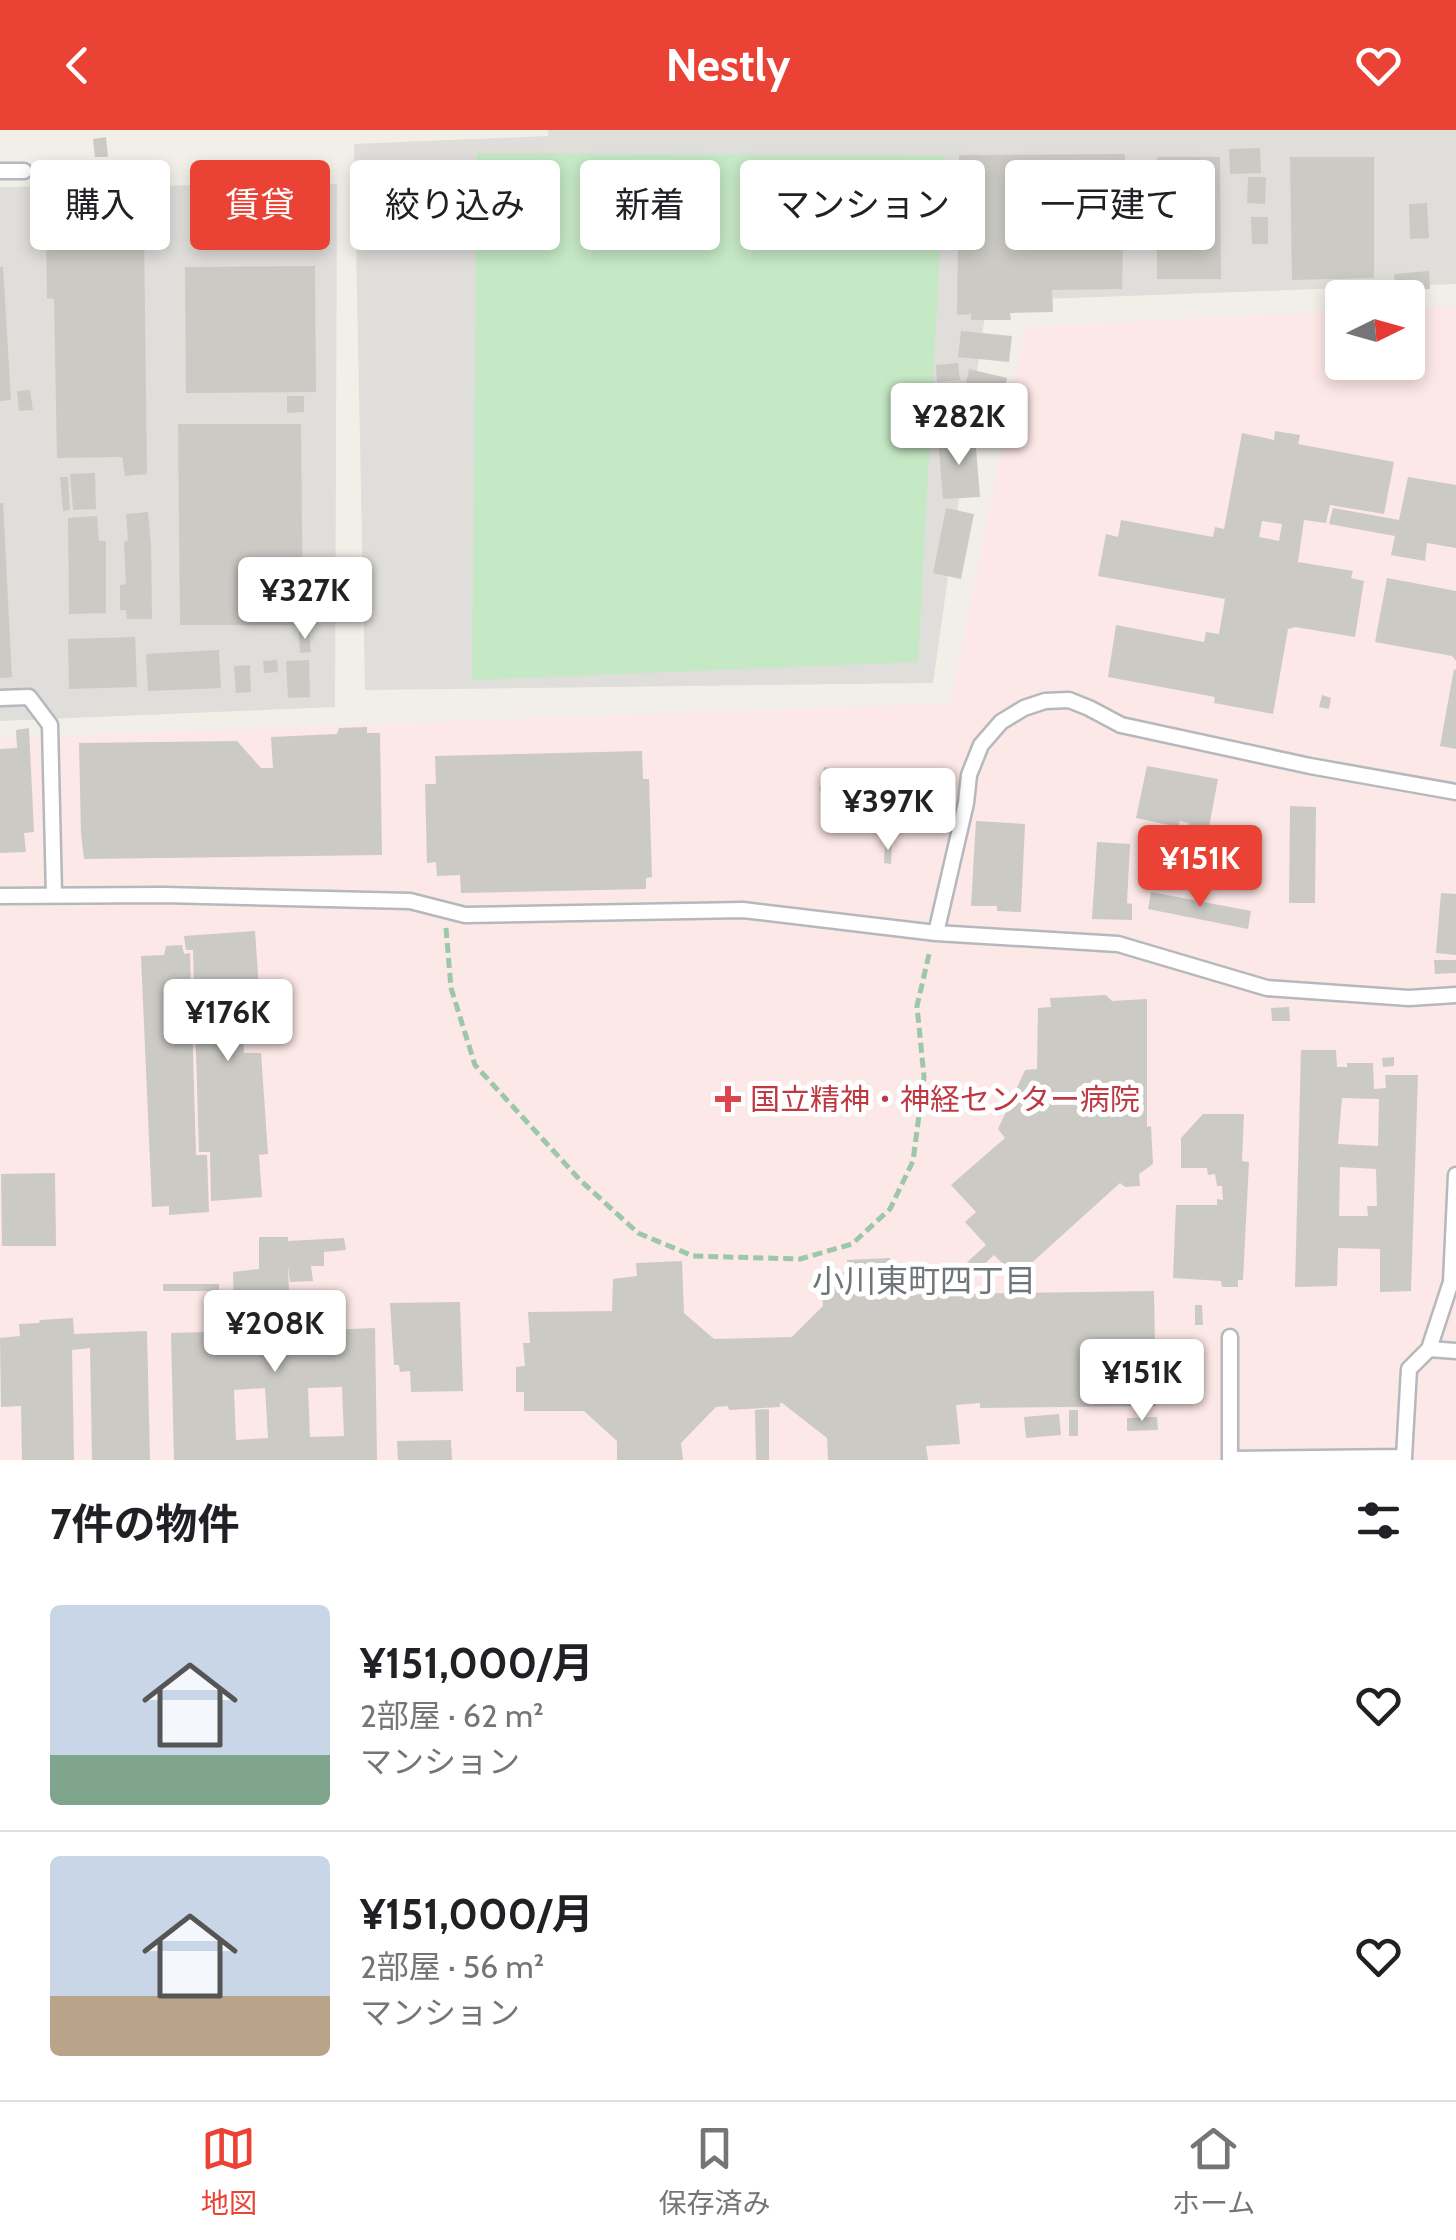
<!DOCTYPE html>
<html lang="ja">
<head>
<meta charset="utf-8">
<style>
	body { margin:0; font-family:Cabin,"Noto Sans JP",sans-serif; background:#f2f2f2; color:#202124; height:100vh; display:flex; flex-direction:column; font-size:38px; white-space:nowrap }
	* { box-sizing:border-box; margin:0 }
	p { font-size:32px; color:#757577 }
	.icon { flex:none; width:55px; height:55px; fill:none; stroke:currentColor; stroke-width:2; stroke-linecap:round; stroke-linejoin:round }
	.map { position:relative; height:1330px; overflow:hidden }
	.details { display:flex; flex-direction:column; background:#fff; flex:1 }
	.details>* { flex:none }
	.top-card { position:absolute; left:30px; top:30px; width:1398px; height:90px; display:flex; gap:20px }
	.needle { width:65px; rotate:85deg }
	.tools { position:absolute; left:1325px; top:150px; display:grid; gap:20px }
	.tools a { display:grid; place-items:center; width:100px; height:100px; border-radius:10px; background:#fff; box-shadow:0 5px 15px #0003; font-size:50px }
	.price { position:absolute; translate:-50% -85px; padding:0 22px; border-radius:10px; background:#fff; color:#222; font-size:32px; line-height:65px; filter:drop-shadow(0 2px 5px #0008) }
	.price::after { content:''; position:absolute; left:50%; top:60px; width:30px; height:22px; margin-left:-15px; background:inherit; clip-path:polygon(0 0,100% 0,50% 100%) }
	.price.selected { background:#ea4335; color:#fff }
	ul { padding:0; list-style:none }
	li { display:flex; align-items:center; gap:30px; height:250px; padding:0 50px }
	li+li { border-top:2px solid #e0e0e0 }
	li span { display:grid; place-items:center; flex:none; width:280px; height:200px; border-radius:10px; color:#555 }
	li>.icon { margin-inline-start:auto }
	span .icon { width:120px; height:120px; fill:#fffc; stroke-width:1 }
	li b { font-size:42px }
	h2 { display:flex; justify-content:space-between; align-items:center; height:120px; padding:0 50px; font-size:42px }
	.tag { padding:0 35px; border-radius:10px; background:#fff; box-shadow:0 5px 15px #0003; font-size:35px; line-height:90px }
	.tag.selected { background:#ea4335; color:#fff }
	header { display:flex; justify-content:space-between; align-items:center; height:130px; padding:0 50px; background:#ea4335; color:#fff; font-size:45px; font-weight:700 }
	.menu { display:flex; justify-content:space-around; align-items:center; height:140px; border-top:2px solid #e0e0e0; background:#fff; font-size:28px; color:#757577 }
	.menu a { display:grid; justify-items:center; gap:5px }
	.menu .selected { color:#ea4335 }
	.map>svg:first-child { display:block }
</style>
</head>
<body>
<header><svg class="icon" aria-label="back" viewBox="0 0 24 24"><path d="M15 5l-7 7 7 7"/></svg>Nestly<svg class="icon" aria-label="heart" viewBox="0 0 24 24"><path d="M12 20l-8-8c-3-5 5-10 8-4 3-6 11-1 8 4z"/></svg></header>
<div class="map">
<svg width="1456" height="1330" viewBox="0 0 1456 1330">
	<rect width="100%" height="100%" fill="#f1efe8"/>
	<path fill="#e0deda" d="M548,0H1456V154L987,171L933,553L365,560L354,14L548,6Z
		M337,54L335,577L0,591V57Z"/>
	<path fill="#fce8e6" d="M1456,176V1330H0V608L951,573L1025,197L1342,181V232H1408V178Z"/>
	<path fill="#c5e8c5" d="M477,23L945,26L918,532L472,550Z"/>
	<path fill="#cccac5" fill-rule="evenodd" d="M106,7L108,27H95L93,9Z
		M1260,18L1261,43L1230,44L1229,19Z
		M1125,24L1122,159L1052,160L1053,182L1010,183L1011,190H971V184L957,185L959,25Z
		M1157,27H1220L1221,149H1157Z
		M1290,27H1374V148L1292,150Z
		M96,39H143L144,92L97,93Z
		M1248,47H1266L1265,74L1247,73Z
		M287,58L314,59V117H286Z
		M68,60L69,68L46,69V61Z
		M1427,73L1429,108L1410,109L1409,74Z
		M67,75V82L52,83L51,77Z
		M1251,87H1268V114H1252Z
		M46,101H144L147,344L125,346L122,327L57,328L54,169L47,168Z
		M315,136L316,262L186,263L185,137Z
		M0,137H3L11,270L0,271Z
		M1429,141L1430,159L1396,162L1394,144Z
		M961,201L1012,206L1009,232L958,227Z
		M958,233L960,250L937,252L936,235Z
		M969,239L1007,248L996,299L958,290Z
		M30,260L33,280L19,281L17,261Z
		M287,266H304V282L287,283Z
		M178,294H301L303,495H180Z
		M1275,301L1300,305L1298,314L1394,332L1384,384L1330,375L1326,393L1304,390L1298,432L1353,441L1351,448L1364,451L1355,507L1295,497L1288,499L1273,584L1214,573L1215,567L1108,547L1116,495L1204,512L1206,502L1219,504L1225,469L1098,446L1106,404L1118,407L1121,390L1213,407L1215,397L1224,399L1242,303L1274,310ZM1262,391L1282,394L1279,411L1259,407Z
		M975,306L980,367L943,369L938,308Z
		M95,343L96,379L73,380L70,344Z
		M60,347H68L70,380L63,381Z
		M1408,347L1456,355V418L1427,413L1425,431L1391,425L1395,406L1329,394L1333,378L1399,390Z
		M0,373H3L12,547L0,548Z
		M946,378L974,384L961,449L933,443Z
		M148,382L151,414L152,489H127L126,480H120V455L126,454L124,412L128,410L126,384Z
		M97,386L99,411H106V483L69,484L68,388Z
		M1387,448L1456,461V531L1452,526L1375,512Z
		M309,501L311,522L300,523L299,502Z
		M135,507L137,557L69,559L68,509Z
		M219,520L221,558L148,561L146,524Z
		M277,530L278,542L264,543L263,531Z
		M309,530L310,567L288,568L286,531Z
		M250,535L251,562L236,563L234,536Z
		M1454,539L1456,540V619L1440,616Z
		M1322,565L1331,568L1329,579L1319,577Z
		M367,597V603H380L382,725L84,729L81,703L79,613L237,611L261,638H273L271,607L337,604L339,598Z
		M29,598L34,702L24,703L26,722L0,723V619L17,618L16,600Z
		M642,621L643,649H649L652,747L646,748V759L461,763L460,745L437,746L436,732L427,733L425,654H436L435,626Z
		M1147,636L1218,649L1208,703L1188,699L1189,693L1180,691L1178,697L1136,688Z
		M824,637L898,649L894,674L877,672L875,675L833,668L832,663L819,661Z
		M1290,676L1316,677L1315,773H1289Z
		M976,691L1025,694L1021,782L997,781V776H971Z
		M1097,712L1130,714L1127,773L1132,774V790L1092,789Z
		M885,713H892L891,734L884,733Z
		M1151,762L1251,781L1248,799L1148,779Z
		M1441,763L1456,764V825L1436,823Z
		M255,801L260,874L241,877L244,923H261L268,1024L259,1025L262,1067L211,1071L210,1022H199L193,820H186L184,806Z
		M182,815L184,824L190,823L196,1025H207L209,1082L169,1085V1076L152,1077L141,826L164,825L166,816Z
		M1434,830H1456V843L1435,844Z
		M1106,865L1112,871L1147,869V997L1151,996L1153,1034L1139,1044L1140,1056L1125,1057L1120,1053L1016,1147L994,1125L952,1164L1154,1161L1156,1276L980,1278V1273L956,1275L960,1314L926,1316L928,1330H828L827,1308L782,1273H780V1277L729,1280L728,1276L716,1277L681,1313L683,1330H617V1311L584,1281H524V1262H516V1237L525,1236L523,1213H530L528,1182L612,1181L613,1149L637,1146L636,1133L682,1131L684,1183L714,1209L792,1207L823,1176L821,1144L848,1142L847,1130L890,1128L892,1165L937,1164V1160L986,1115L965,1092L976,1082L951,1055L1005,1008L998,999L1025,940L1037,939L1038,878L1051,877L1050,868Z
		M1289,877L1290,891H1272L1271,878Z
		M1301,920H1336L1337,937H1347V933H1373L1374,959L1386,958L1385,945H1418L1411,1161L1380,1162V1119L1338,1118L1337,1156L1295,1157ZM1342,968L1379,969L1378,1016L1338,1014ZM1340,1037L1376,1039L1377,1076H1367L1368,1086H1339Z
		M1394,927V936L1383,937L1382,928Z
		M1203,984H1244L1242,1031L1249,1032L1243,1150H1238V1157H1222L1221,1151L1173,1148L1176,1075H1217V1069L1223,1070L1222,1056H1217L1215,1044L1208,1045L1207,1038H1181V1008Z
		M55,1043L56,1116H2L1,1044Z
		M259,1107H288V1111L344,1108L346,1120L324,1122V1136H311L313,1151L290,1152L288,1135L290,1189L300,1188L301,1201L375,1198L377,1330H174L171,1203L244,1201L243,1191L270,1190V1185L234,1187L233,1142L259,1139ZM342,1257L344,1306L310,1307L308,1258ZM265,1258L268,1308L236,1310L234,1260Z
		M163,1154H219V1161H163Z
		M460,1172L463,1261L411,1262L410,1241L400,1242L399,1235H394L390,1173Z
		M1195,1175H1202L1203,1195H1195Z
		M73,1188L74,1204L147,1201L150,1330H92L90,1218L72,1220L74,1330H22L21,1276L1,1277L0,1208L20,1206L19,1194L39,1193L40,1190Z
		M769,1279V1330H756L755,1280Z
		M1069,1280H1078V1306H1069Z
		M1059,1284L1061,1305L1026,1308L1024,1287Z
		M1157,1287L1158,1300L1127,1301V1288Z
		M451,1310L452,1330H398L397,1311Z"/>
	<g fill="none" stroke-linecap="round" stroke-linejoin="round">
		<defs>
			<path id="lane" d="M0,41H24
				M0,568L29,567L50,595L54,765
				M0,766L164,765L410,771L465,785L743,780L936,803L1118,814L1267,858L1409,868L1456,865
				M936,803L966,673L969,645L981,615L1001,592L1024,578L1045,571L1069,570L1089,578L1121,595L1310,636L1456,662
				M1230,1207V1329L1404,1327V1330
				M1429,1219L1451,1152L1456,1045
				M1404,1327L1409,1239L1429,1219L1456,1221"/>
		</defs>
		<use href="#lane" stroke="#b5b8bc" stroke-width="19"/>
		<path stroke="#9cc7a9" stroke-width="5" stroke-dasharray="10 5" stroke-linecap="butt" d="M446,798L451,858L475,935L580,1050L638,1103L693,1126L800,1129L852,1114L890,1079L913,1031L924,947L917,876L930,820"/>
		<use href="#lane" stroke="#fff" stroke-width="14"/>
	</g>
	<path fill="#e0444e" stroke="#fff" stroke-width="4" d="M723 954h10v10h10v10h-10v10h-10v-10h-10v-10h10z"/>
	<g text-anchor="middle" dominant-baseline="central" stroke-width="10" stroke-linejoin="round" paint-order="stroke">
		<g font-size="30" fill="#be3a42" stroke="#fff" text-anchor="start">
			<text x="750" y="969">国立精神・神経センター病院</text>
		</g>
		<g font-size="32" fill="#70757a" stroke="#fff">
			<text x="924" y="1150">小川東町四丁目</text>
		</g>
	</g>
</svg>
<div class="tools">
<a><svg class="needle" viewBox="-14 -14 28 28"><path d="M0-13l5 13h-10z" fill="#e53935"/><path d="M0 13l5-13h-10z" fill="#757577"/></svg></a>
</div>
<b class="price" style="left:959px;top:338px">¥282K</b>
<b class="price" style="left:305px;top:512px">¥327K</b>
<b class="price" style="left:888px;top:723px">¥397K</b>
<b class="price selected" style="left:1200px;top:780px">¥151K</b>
<b class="price" style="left:228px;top:934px">¥176K</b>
<b class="price" style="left:275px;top:1245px">¥208K</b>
<b class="price" style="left:1142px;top:1294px">¥151K</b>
<div class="top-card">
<a class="tag">購入</a>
<a class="tag selected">賃貸</a>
<a class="tag">絞り込み</a>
<a class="tag">新着</a>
<a class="tag">マンション</a>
<a class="tag">一戸建て</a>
</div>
</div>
<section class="details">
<h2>7件の物件<svg class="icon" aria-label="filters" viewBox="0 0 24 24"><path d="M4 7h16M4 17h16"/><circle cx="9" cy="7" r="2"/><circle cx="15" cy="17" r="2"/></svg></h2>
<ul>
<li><span style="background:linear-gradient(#c9d6e8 75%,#7fa58c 0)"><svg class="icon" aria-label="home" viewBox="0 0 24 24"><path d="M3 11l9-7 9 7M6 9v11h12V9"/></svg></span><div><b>¥151,000/月</b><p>2部屋 · 62 m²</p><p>マンション</p></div><svg class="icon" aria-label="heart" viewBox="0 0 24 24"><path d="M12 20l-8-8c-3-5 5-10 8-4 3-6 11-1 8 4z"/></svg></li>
<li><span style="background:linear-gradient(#c9d6e8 70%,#b9a48a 0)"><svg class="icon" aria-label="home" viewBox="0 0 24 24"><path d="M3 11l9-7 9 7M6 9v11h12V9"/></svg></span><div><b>¥151,000/月</b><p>2部屋 · 56 m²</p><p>マンション</p></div><svg class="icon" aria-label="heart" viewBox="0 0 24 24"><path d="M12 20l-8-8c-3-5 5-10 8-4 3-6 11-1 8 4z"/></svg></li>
</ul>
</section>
<nav class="menu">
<a class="selected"><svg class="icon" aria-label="map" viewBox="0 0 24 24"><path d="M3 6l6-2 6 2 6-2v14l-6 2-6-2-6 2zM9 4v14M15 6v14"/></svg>地図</a>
<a><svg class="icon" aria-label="saved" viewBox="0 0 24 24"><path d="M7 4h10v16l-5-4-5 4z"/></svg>保存済み</a>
<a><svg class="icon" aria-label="home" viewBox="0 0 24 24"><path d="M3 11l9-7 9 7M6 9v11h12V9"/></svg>ホーム</a>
</nav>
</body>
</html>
